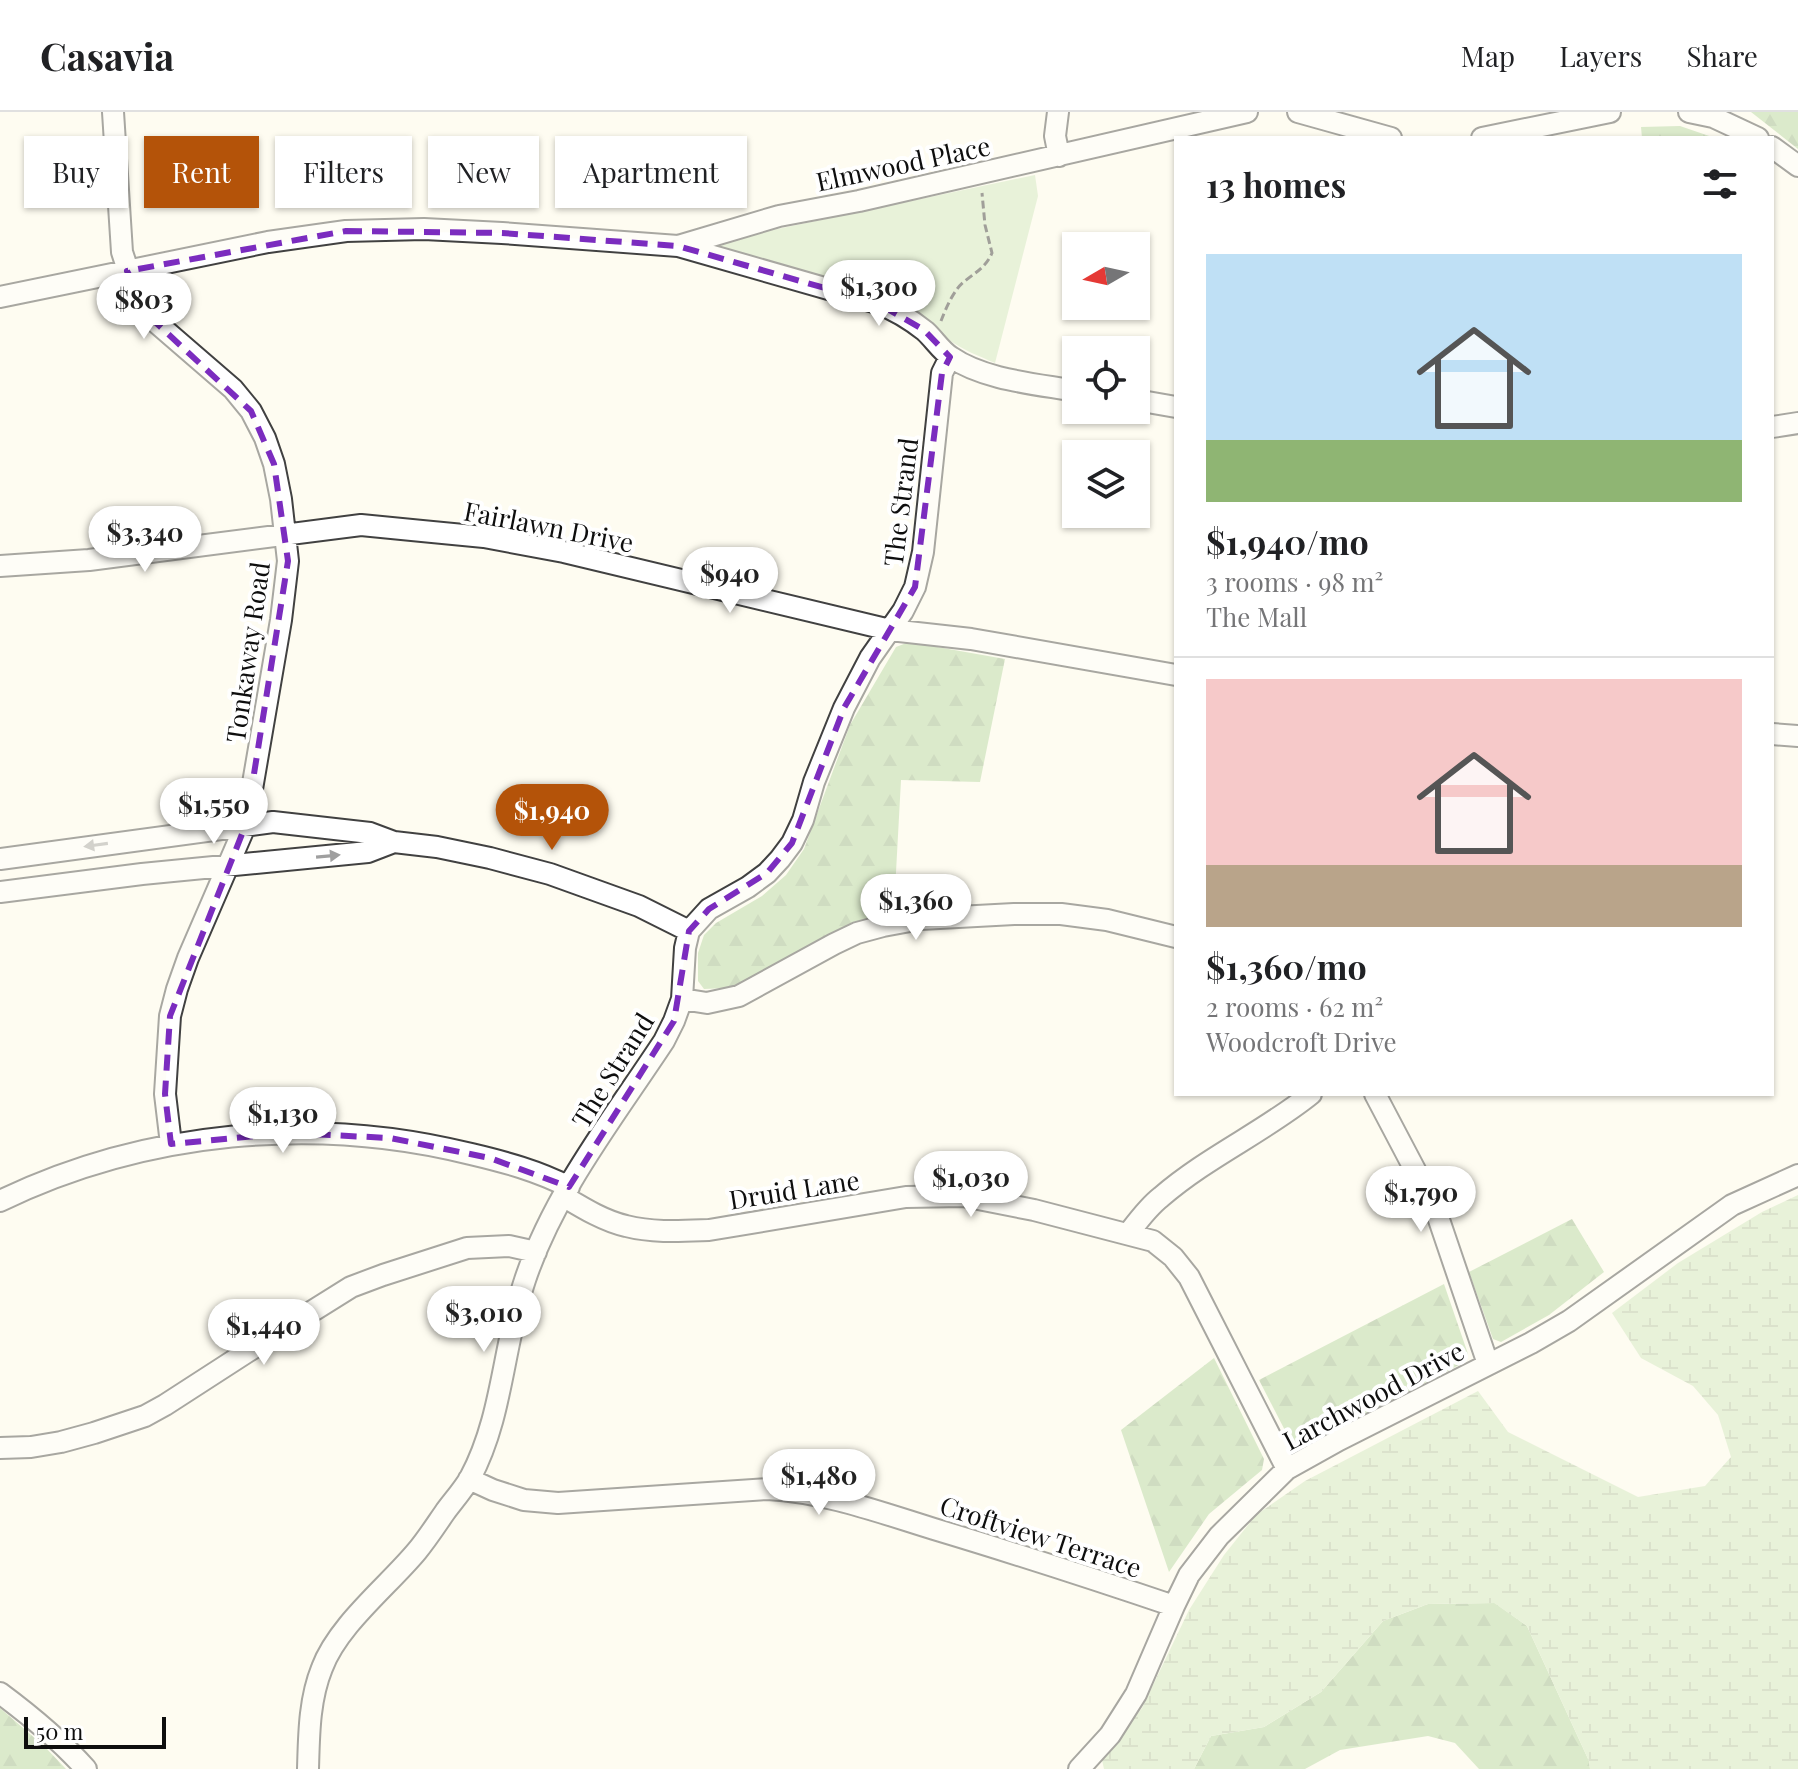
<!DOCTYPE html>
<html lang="en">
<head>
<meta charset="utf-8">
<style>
	body { margin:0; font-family:"Playfair Display",serif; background:#f2f2f2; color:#202124; height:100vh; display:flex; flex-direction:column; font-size:30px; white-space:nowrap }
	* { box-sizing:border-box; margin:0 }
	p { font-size:26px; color:#757577 }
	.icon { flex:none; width:44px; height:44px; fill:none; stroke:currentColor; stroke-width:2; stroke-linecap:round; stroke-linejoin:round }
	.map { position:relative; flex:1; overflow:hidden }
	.side { position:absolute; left:1174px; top:24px; width:600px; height:960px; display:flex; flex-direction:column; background:#fff; border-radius:0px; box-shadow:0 2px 6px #0004 }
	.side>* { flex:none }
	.top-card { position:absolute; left:24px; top:24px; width:760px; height:72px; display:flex; gap:16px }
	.needle { width:52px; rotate:261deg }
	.tools { position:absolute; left:1062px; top:120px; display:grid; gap:16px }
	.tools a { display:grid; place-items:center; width:88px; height:88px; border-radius:0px; background:#fff; box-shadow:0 2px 6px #0004; font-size:40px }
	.scale { position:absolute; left:24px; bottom:20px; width:142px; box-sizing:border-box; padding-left:8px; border:4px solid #0e0e0e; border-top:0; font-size:22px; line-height:28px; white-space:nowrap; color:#0e0e0e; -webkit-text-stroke:6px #fff; paint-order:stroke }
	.price { position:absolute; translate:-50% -68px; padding:0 18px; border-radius:28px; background:#fff; color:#222; font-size:26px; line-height:52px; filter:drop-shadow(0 2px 4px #0008) }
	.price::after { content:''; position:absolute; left:50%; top:48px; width:24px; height:18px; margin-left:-12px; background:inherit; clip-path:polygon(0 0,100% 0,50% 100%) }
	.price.on { background:#b45309; color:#fff }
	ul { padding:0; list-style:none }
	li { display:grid; align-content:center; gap:16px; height:424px; padding:0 32px }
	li+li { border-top:2px solid #e0e0e0 }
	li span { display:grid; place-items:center; height:248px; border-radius:0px; color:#555 }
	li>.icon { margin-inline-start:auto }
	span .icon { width:144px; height:144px; fill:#fffc; stroke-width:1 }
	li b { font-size:34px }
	h2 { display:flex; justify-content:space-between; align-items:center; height:96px; padding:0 32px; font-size:34px }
	.chip { padding:0 28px; border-radius:0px; background:#fff; box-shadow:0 2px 6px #0004; font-size:28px; line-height:72px }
	.chip.on { background:#b45309; color:#fff }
	header { display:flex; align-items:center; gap:48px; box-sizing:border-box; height:112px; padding:0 40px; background:#fff; border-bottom:2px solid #e0e0e0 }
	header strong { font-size:38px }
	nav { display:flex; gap:44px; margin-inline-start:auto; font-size:28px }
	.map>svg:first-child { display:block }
</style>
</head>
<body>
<header>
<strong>Casavia</strong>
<nav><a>Map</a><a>Layers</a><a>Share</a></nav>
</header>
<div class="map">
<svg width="1798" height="1657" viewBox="0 0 1798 1657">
	<defs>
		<pattern id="forest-firs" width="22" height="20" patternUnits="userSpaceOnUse" patternTransform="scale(2)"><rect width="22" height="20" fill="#b2d59e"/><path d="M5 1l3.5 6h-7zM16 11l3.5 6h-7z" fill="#98b687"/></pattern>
		<pattern id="wetland-marsh" width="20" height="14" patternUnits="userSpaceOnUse" patternTransform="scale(2)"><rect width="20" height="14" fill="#cfe6bd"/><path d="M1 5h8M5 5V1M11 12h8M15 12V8" fill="none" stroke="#b1c4a1"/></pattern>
	</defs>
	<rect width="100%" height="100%" fill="#fefcf1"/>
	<path fill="url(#forest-firs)" d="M1751,0H1798V37Z
		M1680,14L1715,26H1642L1641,15Z
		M909,530L1005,547L980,670L901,668L894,797L848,813L746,869L727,876L704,877L698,869V841L704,823L716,811L762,784L786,763L804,737L850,613L896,535Z
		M1572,1107L1604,1160L1549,1203L1501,1230L1493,1227L1469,1160Z
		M1444,1172L1468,1242L1465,1250L1301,1335L1292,1332L1259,1268Z
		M1214,1246L1264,1347L1262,1358L1209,1402L1169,1460L1121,1318Z
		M1495,1491L1527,1514L1589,1649L1590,1657H1479L1455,1631L1428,1624L1340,1638L1305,1657H1194L1211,1624L1264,1615L1321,1580L1383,1509L1428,1492Z
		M0,1596L45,1635L66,1657H0Z"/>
	<path fill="url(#wetland-marsh)" d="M1798,1083V1657H1590L1589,1649L1527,1514L1494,1491L1428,1492L1383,1509L1321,1580L1264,1615L1211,1624L1194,1657H1104L1102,1648L1142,1596L1189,1498L1224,1443L1256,1403L1305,1369L1478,1279L1508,1320L1638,1385L1705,1374L1731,1345L1718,1303L1693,1274L1641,1246L1612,1201L1678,1151L1762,1100Z"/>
	<path fill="#cfe6bd" d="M1035,63L1038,84L995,251C979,244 963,238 949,228C927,210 915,195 887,184L715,136L714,133L715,130Z"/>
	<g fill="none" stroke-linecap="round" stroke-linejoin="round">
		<defs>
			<path id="minor" d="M113,0L122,140L138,189L152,207L233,277L251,299L265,326L274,352L281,387L288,449L281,508L246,712L188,846L177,877L170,904L165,982L171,1032
				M1058,0L1055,24L1059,44
				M1298,0L1391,26
				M1689,0L1713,5L1758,26
				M1482,26L1610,0
				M1772,35L1798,54
				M678,134L877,191C895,198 910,207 925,219C934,227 941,239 951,245C984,268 1037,272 1076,279
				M0,185L268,130L346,119L424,117L502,121L678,134L779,104L859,89L1247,0
				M1136,288L1176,295
				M1772,315L1798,311
				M0,454L89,448L361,413L422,419L484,425L564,440L890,518L971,527L1176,563
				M1772,622L1798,624
				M0,747L273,710L370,721L394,730L437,735L490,746L550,762L639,794L689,819
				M0,780L142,762L368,740L394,730
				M682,887L707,891L739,884L834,832L857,821L883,814L921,807L1014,802H1061L1107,808L1176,825
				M1375,982L1435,1096L1488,1252
				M563,1084C583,1096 604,1109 626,1114C653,1121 682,1119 709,1118L906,1085L963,1084L1034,1098L1153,1129L1173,1145L1189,1165L1287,1357
				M0,1089C145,1019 315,1003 471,1042C505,1050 538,1059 569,1075
				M1128,1122C1138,1109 1148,1095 1161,1085C1207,1045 1264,1020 1311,982
				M0,1336L31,1335L61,1330L94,1321L145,1304L165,1293L247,1240L351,1175L383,1163L467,1136L509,1134L536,1140
				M469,1367L493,1378L524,1388L558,1391L767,1377C825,1380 879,1400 934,1417C1014,1441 1094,1467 1174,1494
				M0,1581C31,1604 60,1628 86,1657
				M308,1657C309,1623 309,1588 322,1556C338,1513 388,1474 417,1439C427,1427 436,1413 445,1400C453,1389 463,1378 470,1366C503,1305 503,1233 525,1168C554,1081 614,1005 664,929L674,909L682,887L685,836L689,819L709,797L748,775L767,761L780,747L792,731L803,708L814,670L844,596L870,546L903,499L915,475L923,440L942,261L950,245
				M1079,1657L1110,1623L1136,1582L1174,1494L1189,1463L1219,1424L1287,1357L1339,1328L1531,1231L1569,1209L1732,1093L1798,1063"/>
		</defs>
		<use href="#minor" stroke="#414141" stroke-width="24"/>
		<path stroke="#303030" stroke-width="3" stroke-dasharray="8 4" stroke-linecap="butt" d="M941,209C946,196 954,177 965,169C976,160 986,155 992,141L985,113L982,81"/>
		<use href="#minor" stroke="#fff" stroke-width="20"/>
	</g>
	<defs><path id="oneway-solid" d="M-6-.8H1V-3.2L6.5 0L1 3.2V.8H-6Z" transform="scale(2)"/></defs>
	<g fill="#9f9f9f">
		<use href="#oneway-solid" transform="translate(96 733) rotate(172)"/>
		<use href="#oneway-solid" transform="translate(328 744) rotate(-5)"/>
	</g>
	<path d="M0 0H1798V1657H0ZM346,119L502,121L678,134L877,191L924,218L950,245L942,261L915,475L844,596L792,731L767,761L709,797L689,819L674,909L569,1075L490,1046L390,1026L287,1021L171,1032L165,982L170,904L246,712L288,449L274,352L251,299L152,207L127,159Z" fill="#fefcf1" fill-opacity=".55" fill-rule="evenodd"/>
	<path fill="none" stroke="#7b2cbf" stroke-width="6" stroke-dasharray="16 10" stroke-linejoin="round" d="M346,119L502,121L678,134L877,191L924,218L950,245L942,261L915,475L844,596L792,731L767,761L709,797L689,819L674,909L569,1075L490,1046L390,1026L287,1021L171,1032L165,982L170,904L246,712L288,449L274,352L251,299L152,207L127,159Z"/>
	<g text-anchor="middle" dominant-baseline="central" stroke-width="8" stroke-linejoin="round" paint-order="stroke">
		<g font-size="26" fill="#0e0e0e" stroke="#fff">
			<text transform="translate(903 51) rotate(-12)">Elmwood Place</text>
			<text transform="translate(900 390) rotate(-83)">The Strand</text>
			<text transform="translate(549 414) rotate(11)">Fairlawn Drive</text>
			<text transform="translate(247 540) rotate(-82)">Tonkaway Road</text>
			<text transform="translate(612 958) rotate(-58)">The Strand</text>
			<text transform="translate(794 1077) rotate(-9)">Druid Lane</text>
			<text transform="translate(1373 1283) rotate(-28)">Larchwood Drive</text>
			<text transform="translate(1041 1424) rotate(18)">Croftview Terrace</text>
		</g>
	</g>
</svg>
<div class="tools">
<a><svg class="needle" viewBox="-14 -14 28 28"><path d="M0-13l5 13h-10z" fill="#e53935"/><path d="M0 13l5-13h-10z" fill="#757577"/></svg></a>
<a><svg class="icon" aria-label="locate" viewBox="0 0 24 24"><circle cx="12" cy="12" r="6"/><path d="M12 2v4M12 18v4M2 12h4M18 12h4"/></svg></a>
<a><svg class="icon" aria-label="layers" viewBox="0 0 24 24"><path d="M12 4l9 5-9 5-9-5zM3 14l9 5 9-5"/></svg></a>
</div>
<div class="scale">50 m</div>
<b class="price" style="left:879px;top:216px">$1,300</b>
<b class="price" style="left:144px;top:229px">$803</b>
<b class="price" style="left:145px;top:462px">$3,340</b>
<b class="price" style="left:730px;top:503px">$940</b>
<b class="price" style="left:214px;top:734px">$1,550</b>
<b class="price on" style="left:552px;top:740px">$1,940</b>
<b class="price" style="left:916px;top:830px">$1,360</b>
<b class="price" style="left:283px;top:1043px">$1,130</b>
<b class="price" style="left:971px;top:1107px">$1,030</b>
<b class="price" style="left:1421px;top:1122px">$1,790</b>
<b class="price" style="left:484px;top:1242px">$3,010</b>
<b class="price" style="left:264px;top:1255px">$1,440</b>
<b class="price" style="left:819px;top:1405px">$1,480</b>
<div class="top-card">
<a class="chip">Buy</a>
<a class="chip on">Rent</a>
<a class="chip">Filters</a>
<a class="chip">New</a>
<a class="chip">Apartment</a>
</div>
<section class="side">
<h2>13 homes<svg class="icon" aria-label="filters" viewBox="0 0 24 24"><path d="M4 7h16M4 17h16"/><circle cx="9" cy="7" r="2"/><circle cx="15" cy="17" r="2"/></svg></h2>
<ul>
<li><span style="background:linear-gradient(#bfe0f5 75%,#8fb573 0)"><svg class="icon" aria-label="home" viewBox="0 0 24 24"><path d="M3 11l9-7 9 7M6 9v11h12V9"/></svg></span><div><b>$1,940/mo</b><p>3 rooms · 98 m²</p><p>The Mall</p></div></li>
<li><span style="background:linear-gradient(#f6c9c9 75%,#b9a48a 0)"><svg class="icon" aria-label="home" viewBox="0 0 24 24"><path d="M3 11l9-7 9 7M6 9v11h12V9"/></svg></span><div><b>$1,360/mo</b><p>2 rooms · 62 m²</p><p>Woodcroft Drive</p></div></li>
</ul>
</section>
</div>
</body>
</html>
